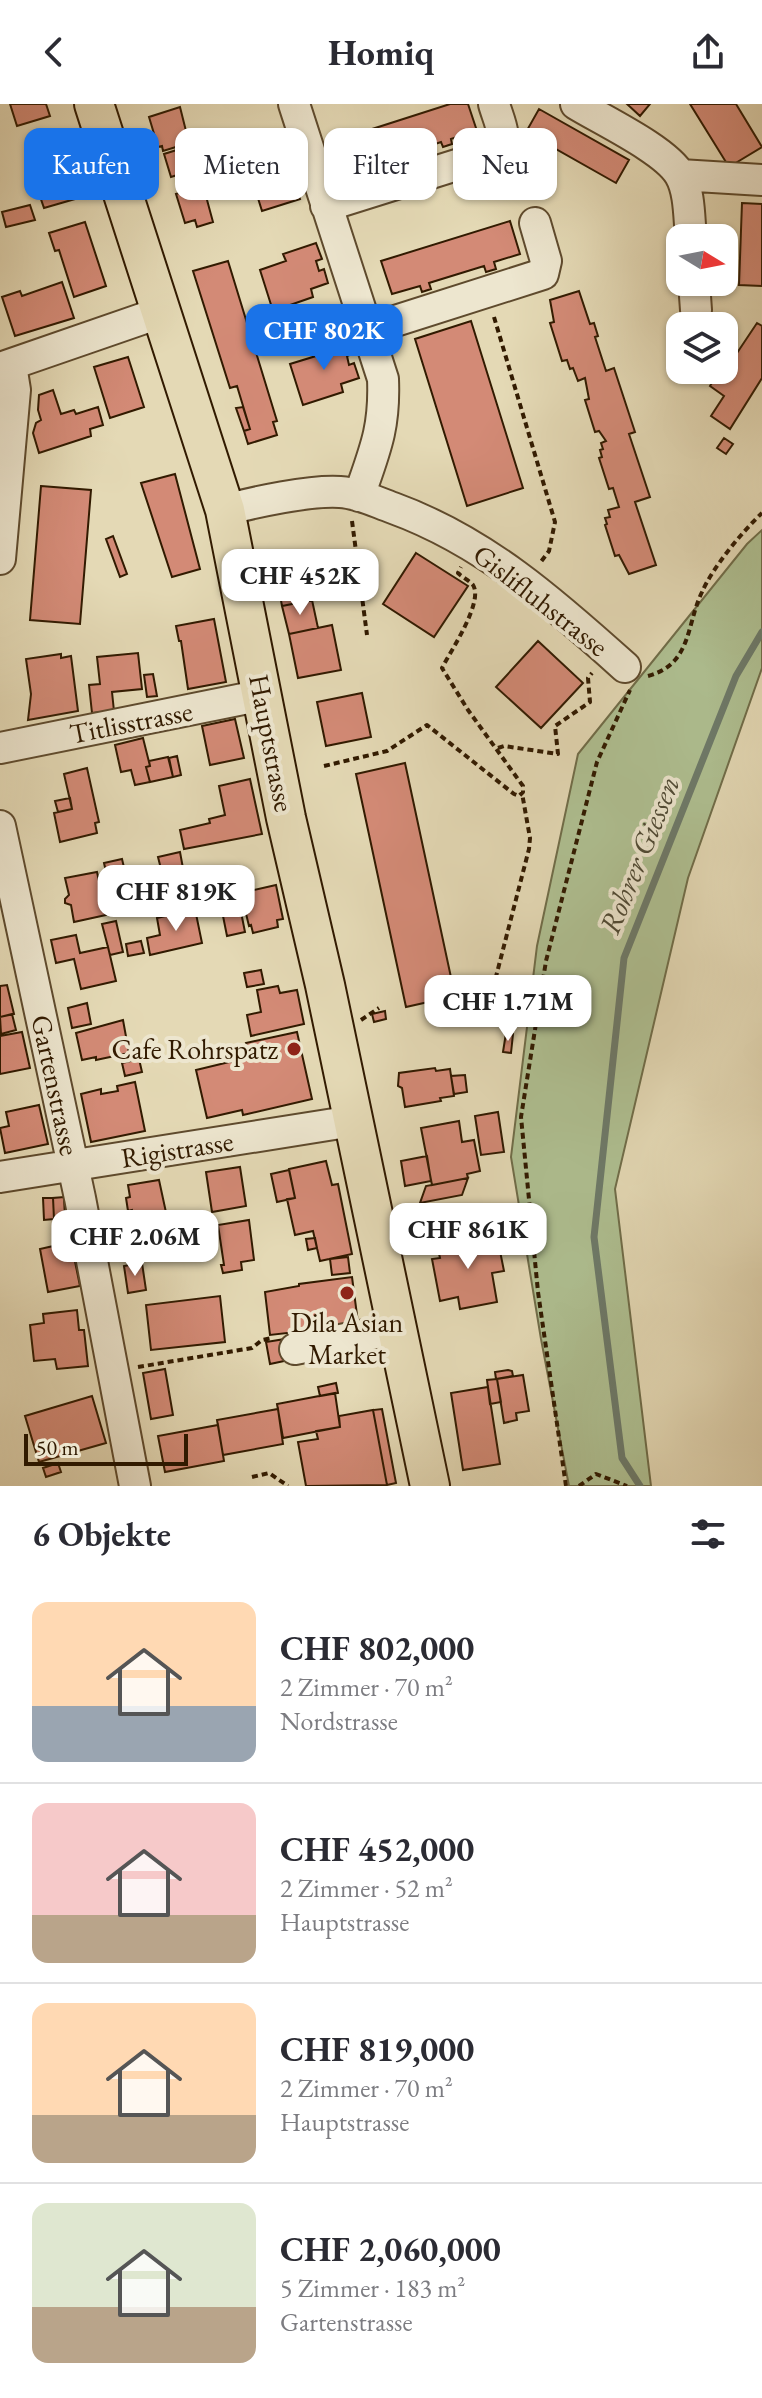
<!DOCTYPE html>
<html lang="de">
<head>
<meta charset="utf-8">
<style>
	body { margin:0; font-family:"EB Garamond",serif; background:#f2f2f3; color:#2b2b33; height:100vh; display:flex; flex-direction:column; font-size:30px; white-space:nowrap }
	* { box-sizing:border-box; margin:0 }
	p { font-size:26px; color:#7c7c81 }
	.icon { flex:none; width:44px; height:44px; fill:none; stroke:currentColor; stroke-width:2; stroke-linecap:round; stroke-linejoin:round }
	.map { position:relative; height:1382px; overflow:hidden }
	.sheet { display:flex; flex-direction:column; background:#fff; flex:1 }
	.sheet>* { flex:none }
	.top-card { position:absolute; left:24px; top:24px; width:714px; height:72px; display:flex; gap:16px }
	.needle { width:52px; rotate:100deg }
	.fabs { position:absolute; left:666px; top:120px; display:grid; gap:16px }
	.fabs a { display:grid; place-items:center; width:72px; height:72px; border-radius:16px; background:#fff; box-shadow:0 2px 6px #0004; font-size:40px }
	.scale { position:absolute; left:24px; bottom:20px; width:164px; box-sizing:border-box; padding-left:8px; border:4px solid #311a00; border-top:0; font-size:22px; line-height:28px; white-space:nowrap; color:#311a00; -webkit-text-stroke:6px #ede6cf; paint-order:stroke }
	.price { position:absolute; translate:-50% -68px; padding:0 18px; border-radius:16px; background:#fff; color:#222; font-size:26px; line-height:52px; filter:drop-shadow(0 2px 4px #0008) }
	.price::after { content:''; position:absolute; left:50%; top:48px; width:24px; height:18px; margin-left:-12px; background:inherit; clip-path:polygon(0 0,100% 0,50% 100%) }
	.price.selected { background:#1a73e8; color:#fff }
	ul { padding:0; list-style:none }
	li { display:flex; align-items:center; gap:24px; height:200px; padding:0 32px }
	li+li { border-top:2px solid #e1e1e2 }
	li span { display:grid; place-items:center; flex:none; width:224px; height:160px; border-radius:16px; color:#555 }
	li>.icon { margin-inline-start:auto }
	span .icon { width:96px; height:96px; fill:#fffc; stroke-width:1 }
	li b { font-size:34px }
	h2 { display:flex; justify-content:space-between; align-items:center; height:96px; padding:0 32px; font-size:34px }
	.tag { padding:0 28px; border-radius:16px; background:#fff; box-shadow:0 2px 6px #0004; font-size:28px; line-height:72px }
	.tag.selected { background:#1a73e8; color:#fff }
	header { display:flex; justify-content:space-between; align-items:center; height:104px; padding:0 32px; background:#fff; font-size:36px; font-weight:700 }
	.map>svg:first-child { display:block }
</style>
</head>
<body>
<header><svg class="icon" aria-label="back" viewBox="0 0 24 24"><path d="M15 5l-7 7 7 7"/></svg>Homiq<svg class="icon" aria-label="share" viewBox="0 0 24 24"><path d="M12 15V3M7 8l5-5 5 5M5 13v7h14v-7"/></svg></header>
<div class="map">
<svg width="762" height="1382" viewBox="0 0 762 1382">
	<rect width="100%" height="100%" fill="#e4d9b5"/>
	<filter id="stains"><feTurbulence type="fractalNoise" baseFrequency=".0025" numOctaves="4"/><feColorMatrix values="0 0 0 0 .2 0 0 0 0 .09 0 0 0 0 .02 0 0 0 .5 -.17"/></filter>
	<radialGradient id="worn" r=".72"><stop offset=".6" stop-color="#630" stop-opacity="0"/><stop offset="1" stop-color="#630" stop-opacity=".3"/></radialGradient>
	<path fill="#afc092" stroke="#706d49" stroke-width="2" d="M762,426V564L688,774L615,1085L651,1382H569L541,1235L511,1053L537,842L578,650L747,440Z"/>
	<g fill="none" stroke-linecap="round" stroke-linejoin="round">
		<path stroke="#6d7a6a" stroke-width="7" d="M640,1382L622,1354L594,1133L624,854L736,572L762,528"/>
	</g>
	<path fill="#d38a76" stroke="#311a00" stroke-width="2" d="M10,0H46L50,12L17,22Z
		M450,0H468L477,27L451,35L452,40L443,43L441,38L387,56L389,60L378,64L377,60L352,67L341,35Z
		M627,0H650L640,12Z
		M690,0H736L762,43L729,63Z
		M180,3L189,39L163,47L162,42L158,43L149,13Z
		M539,5L629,56L616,79L526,28Z
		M280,31L300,95L262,107L242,43Z
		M183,44L190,67L171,73L164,50Z
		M65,61L75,95L44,104L33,72Z
		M199,64L205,81L198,83L197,79L188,82L184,69Z
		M197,79L198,83L203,81L213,118L197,123L195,116L185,119L176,90L189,86L188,82Z
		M742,99L762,100V182L739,181Z
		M30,101L35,116L6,123L2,108Z
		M510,117L520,150L494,158L496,165L486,168L484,162L429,179L431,185L422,188L420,182L392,190L381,157Z
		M85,118L106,182L74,193L59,146L55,147L49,129Z
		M316,139L322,155L316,157L319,167L324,165L328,179L311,185L313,193L273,207L260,166L286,157L283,150Z
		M228,157L277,317L273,318L277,331L248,340L244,327L250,325L237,282L230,284L193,167Z
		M62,178L74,214L15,232L2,193L20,187L22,192Z
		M579,187L590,220L594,219L598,232L595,233L606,267L614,264L635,328L629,330L650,393L635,398L656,461L629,470L619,451L615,452L605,421L607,420L605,414L610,413L608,406L619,403L613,384L609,385L599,354L602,353L600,346L603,345L601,339L606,337L599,327L595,328L585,296L589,295L585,274L578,277L573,264L570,265L567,256L562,257L550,219L554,218L550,196Z
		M471,217L523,384L467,402L415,235Z
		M757,219L762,222V274L730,325L711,312L724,292L710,282L720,266H724V261L733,247L737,249Z
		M346,233L352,250L347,252L349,261L354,259L359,274L341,280L343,288L303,301L290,260L316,252L314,244Z
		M128,253L144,303L110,314L94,263Z
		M53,286L61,310L74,306L76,310L98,303L103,321L90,325L91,332L39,349L33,329L36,319L41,316L38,306L39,291Z
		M243,303L250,325L244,327L236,304Z
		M724,334L733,340L726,350L717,344Z
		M175,370L200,465L172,473L141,379Z
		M41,382L91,386L80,520L30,516Z
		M113,432L127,470L120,473L106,435Z
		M416,449L468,482L434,533L383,500Z
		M319,450L327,493L282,502L274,458Z
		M312,496L318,524L289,530L282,502Z
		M214,515L226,578L188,585L181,537H179L176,522Z
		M332,521L341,566L298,574L289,530Z
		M538,537L583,579L541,624L496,583Z
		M138,549L142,585L112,588L114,607L92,609L89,581L100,580L97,553Z
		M61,550V554L71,552L78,607L28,616L31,590L26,555Z
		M153,570L157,592L147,593L144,571Z
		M362,589L371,633L326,642L317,598Z
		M235,615L244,654L210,661L202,622Z
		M143,634L150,662L146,663L150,678L135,681L131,666L121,668L115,641Z
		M177,652L181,671L173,673L169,654Z
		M168,653L173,673L150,678L146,663L150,662L149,657Z
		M405,659L455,892L406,903L356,670Z
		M87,664L99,718L95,719L97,729L60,738L54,709L72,705L64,670Z
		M250,675L262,730L184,745L180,726L210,719L209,715L225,711L219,682Z
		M70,694L72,705L58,708L55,697Z
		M180,748L187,786L184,787L185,793L169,797L158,753Z
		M122,755L126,772L108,776L104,759Z
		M97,768L102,791L108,790L111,803L104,805L106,811L74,818L71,801L65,799V795L69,791L65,774Z
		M276,781L283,815L277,816L278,823L253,829L251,821L249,822L241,789Z
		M234,782L236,791L222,794L221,785Z
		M240,803L245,828L227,832L222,807Z
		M195,805L202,839L150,851L147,834L160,831L157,814Z
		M116,817L123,848L110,851L102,820Z
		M76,831L80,849L108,843L116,877L81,885L74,855L56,859L51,836Z
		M141,837L144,849L128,852L126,840Z
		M261,866L264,880L247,883L244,869Z
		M7,881L14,910L0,913V882Z
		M278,882L280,889L297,886L304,920L251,932L247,911L261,908L257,886Z
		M87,899L91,920L72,924L68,904Z
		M385,907L386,915L374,918L372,910Z
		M12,910L16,926L1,930L0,913Z
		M123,916L129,949L96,956V953L82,956L76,929Z
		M22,928L30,964L0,970V932Z
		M297,928L312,995L243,1011L242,1006L207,1014L196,966L250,953L246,939Z
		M506,929L513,930L511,949L503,948Z
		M139,955L142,968L125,972L122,959Z
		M435,964L436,967L450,965L454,992L440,994L441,997L405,1003L402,984L398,982L399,969Z
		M465,971L467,988L454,990L451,972Z
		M135,978L145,1027L91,1038L81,990L101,985V990L118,987L117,982Z
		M39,1001L48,1040L5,1049L0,1024L9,1022L6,1008Z
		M498,1008L504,1048L481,1051L475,1012Z
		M459,1017L462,1038L474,1036L480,1067L467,1070L468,1074L432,1081L421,1024Z
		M427,1052L431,1077L405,1082L401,1057Z
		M326,1057L332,1081L338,1080L352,1150L320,1157L313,1127L295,1131L287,1095L295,1094L289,1065Z
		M240,1063L246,1102L212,1108L206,1068Z
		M289,1066L295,1094L277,1098L271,1070Z
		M468,1074L462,1091L420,1099L426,1082Z
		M159,1076L175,1150L143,1156L136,1117L132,1106L128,1107L126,1094L130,1093L128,1081Z
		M64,1093L65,1114L54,1115L53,1094Z
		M43,1094H53L54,1115L44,1116Z
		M65,1114L68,1139L60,1141L56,1115Z
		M249,1116L254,1156L241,1158L242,1166L223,1169L221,1161H224L218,1121Z
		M406,1116L410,1134L403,1137L398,1118Z
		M497,1132L504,1167L492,1169L497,1198L460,1205L458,1193L440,1197L432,1155L440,1154L436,1137L452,1134L454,1141Z
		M315,1134L317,1144L308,1146L306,1135Z
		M71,1138L80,1182L48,1188L40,1145Z
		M348,1153L350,1169L332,1171L330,1155Z
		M142,1159L146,1186L128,1189L124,1162Z
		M352,1173L359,1226L314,1231L313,1226L270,1231L265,1188L299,1182V1180Z
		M220,1192L225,1238L151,1246L146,1201Z
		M77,1206L79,1226H84L88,1262L57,1265L55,1255L34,1257L30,1221L44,1219L43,1210Z
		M285,1235L289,1256L270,1260L266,1238Z
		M165,1265L173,1311L151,1315L143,1269Z
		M508,1266L512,1267L513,1272L496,1275L495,1268Z
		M523,1271L529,1307L516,1309L517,1316L504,1319L497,1275Z
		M497,1275L501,1298L490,1300L487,1276Z
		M336,1279L338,1289L320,1292L318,1283Z
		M488,1283L500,1360L463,1366L451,1289Z
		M335,1289L340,1323L283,1334L277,1300Z
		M92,1292L106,1339L39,1358L25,1312Z
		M278,1305L283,1340L223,1351L217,1316Z
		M382,1305L396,1379L387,1381L373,1306Z
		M373,1306L387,1381L306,1382L298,1338L318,1335L316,1327L340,1323L339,1312Z
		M218,1321L224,1357L165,1368L158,1332Z
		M58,1359L61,1368L46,1373L43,1364Z"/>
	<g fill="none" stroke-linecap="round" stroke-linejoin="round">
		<defs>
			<path id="minor" d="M294,0L383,275C385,324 375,346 359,392
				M576,0C602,16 666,46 680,71C690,88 689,115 691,134
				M680,71L762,76
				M326,102L498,48C509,34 498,15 494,0
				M694,178L696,206
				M367,226L543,170L546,157L535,119
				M0,264L162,208
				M225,406C255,398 310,386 340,388C359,389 376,398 393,404C484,437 554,499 625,563
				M0,455L15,286L11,261
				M0,644L263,591
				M0,722L80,1094L135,1382
				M0,1073L353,1017
				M295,1245L396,1225"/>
			<path id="major" d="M94,0L225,406L286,714L325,881L430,1382"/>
		</defs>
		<use href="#minor" stroke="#5e4a2d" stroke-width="34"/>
		<use href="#major" stroke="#311a00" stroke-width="42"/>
		<path stroke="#311a00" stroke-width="4" stroke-dasharray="6 4" stroke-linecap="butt" d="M512,69L521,75L527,94
			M494,213L555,418L549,447L540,459
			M352,417L367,531
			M648,572C692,560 686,521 702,488C713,463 742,428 762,409
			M498,644L504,642L558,650L555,622L590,598L588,574L592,569
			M324,662L387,647L427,621L514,690L519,692L523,688V682L468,606L442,564C450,548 484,498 473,481C470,477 462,473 458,469L461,463
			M479,893L491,892L529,745L530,734L522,689
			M361,916L379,904
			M138,1263L252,1244L262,1236L272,1234
			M252,1373L269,1369L288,1382
			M566,1382L538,1188L521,1013L546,857L597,658L630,586
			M579,1382L596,1370L627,1382"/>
		<use href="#minor" stroke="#ede6cf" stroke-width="30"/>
		<use href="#major" stroke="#e4d9b5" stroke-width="38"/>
	</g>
	<g fill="#8f2418" stroke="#ede6cf" stroke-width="3">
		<circle cx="294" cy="945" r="8"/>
		<circle cx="347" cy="1189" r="8"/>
	</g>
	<g text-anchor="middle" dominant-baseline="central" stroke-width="8" stroke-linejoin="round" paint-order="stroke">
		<g font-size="28" fill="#311a00" stroke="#ede6cf">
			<text transform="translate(541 496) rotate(38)">Gislifluhstrasse</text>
			<text transform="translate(131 618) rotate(-11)">Titlisstrasse</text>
			<text transform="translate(272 639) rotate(79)">Hauptstrasse</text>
			<text transform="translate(56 981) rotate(78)">Gartenstrasse</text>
			<text transform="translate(177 1045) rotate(-9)">Rigistrasse</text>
		</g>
		<g font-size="28" fill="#311a00" stroke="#ede6cf" text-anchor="end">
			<text x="278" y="945">Cafe Rohrspatz</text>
			<text x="347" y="1218" text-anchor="middle">Dila Asian<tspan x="347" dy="32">Market</tspan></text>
		</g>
		<g font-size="30" font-style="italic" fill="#4f4a35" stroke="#ede6cf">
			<text transform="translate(639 751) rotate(-68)">Rohrer Giessen</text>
		</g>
	</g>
	<rect width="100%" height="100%" filter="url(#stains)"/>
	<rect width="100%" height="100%" fill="url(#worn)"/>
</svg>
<div class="fabs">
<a><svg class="needle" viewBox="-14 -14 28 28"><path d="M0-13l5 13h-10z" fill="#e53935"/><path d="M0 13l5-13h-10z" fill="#7c7c81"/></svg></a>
<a><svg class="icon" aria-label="layers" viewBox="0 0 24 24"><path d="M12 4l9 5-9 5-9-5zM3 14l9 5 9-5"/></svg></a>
</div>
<div class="scale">50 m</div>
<b class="price selected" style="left:324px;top:268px">CHF 802K</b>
<b class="price" style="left:300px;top:513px">CHF 452K</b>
<b class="price" style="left:176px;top:829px">CHF 819K</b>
<b class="price" style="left:508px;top:939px">CHF 1.71M</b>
<b class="price" style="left:468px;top:1167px">CHF 861K</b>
<b class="price" style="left:135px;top:1174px">CHF 2.06M</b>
<div class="top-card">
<a class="tag selected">Kaufen</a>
<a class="tag">Mieten</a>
<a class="tag">Filter</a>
<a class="tag">Neu</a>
</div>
</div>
<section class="sheet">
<h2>6 Objekte<svg class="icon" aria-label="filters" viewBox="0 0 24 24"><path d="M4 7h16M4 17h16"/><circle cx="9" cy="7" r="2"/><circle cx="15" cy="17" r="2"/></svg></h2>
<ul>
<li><span style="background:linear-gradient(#ffd9b3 65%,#9aa5b1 0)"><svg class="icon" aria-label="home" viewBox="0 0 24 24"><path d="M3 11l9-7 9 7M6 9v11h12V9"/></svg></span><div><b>CHF 802,000</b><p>2 Zimmer · 70 m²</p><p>Nordstrasse</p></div></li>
<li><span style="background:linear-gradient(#f6c9c9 70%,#b9a48a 0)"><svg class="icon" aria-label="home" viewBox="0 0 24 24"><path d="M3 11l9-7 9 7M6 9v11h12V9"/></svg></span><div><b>CHF 452,000</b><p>2 Zimmer · 52 m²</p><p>Hauptstrasse</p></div></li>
<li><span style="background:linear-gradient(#ffd9b3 70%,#b9a48a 0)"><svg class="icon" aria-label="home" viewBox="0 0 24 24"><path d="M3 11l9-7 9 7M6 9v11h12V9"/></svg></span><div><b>CHF 819,000</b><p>2 Zimmer · 70 m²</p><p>Hauptstrasse</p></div></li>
<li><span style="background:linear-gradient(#dfe7d0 65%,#b9a48a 0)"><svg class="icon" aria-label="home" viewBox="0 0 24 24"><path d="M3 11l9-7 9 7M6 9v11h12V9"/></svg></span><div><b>CHF 2,060,000</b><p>5 Zimmer · 183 m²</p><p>Gartenstrasse</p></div></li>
</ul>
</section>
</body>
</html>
